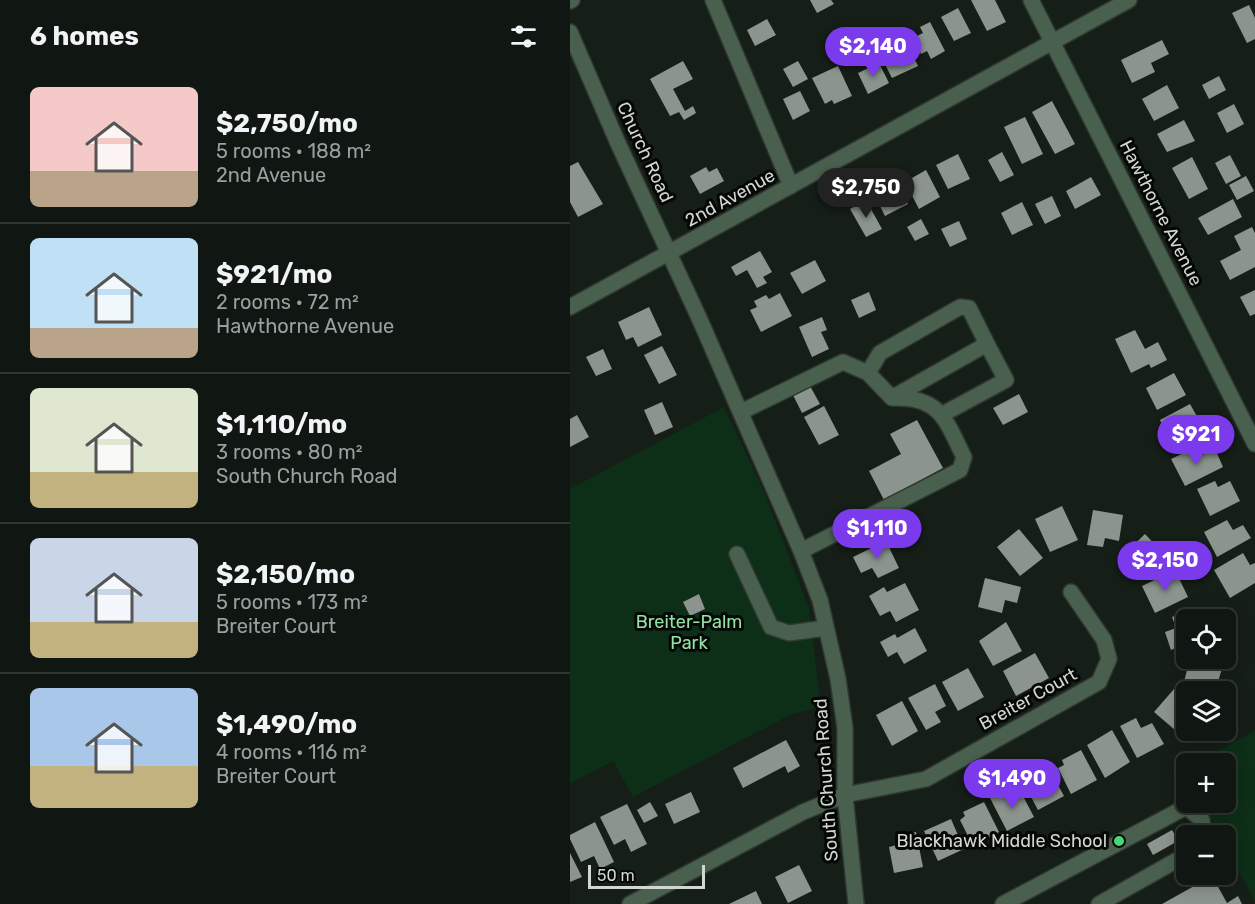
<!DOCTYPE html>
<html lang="en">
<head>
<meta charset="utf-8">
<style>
	body { margin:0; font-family:Rubik,sans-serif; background:#191f1b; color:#f1f3f6; height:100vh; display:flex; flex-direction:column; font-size:22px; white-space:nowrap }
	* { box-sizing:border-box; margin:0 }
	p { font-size:20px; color:#9c9f9f }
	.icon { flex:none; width:33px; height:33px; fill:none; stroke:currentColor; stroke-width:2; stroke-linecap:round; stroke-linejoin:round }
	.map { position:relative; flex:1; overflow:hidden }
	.side { display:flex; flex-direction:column; background:#101612; width:570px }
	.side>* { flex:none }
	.fabs { position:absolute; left:606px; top:609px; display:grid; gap:12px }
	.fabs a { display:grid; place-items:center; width:60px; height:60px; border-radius:9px; background:#101612; box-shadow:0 3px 15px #0003,0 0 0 2px #303532; font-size:30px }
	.scale { position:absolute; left:18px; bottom:15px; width:117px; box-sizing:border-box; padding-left:6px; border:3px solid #d2d7d3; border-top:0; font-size:16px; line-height:21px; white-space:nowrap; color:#d2d7d3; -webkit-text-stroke:4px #050705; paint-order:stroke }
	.price { position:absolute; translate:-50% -51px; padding:0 14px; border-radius:21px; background:#7c3aed; color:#fff; font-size:20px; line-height:39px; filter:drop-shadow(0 2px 3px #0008) }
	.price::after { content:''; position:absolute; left:50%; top:36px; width:18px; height:14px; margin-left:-9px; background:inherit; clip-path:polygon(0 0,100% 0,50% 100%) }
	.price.active { background:#222; color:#fff }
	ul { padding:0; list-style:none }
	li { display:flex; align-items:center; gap:18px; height:150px; padding:0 30px }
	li+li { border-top:2px solid #303532 }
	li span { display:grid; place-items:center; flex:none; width:168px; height:120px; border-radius:9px; color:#555 }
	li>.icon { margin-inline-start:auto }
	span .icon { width:72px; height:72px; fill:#fffc; stroke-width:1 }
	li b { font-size:26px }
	h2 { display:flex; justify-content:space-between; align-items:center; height:72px; padding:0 30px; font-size:26px }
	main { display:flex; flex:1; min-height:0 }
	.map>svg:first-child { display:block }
</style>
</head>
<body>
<main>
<section class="side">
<h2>6 homes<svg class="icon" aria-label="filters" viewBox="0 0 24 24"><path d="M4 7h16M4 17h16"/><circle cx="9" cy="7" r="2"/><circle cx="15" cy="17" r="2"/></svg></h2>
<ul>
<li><span style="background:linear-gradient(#f6c9c9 70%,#b9a48a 0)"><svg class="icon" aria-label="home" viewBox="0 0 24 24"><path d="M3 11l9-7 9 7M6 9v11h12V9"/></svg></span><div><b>$2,750/mo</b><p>5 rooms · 188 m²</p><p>2nd Avenue</p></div></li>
<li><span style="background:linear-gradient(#bfe0f5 75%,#b9a48a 0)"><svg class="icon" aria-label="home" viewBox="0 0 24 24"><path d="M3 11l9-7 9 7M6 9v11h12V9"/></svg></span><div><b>$921/mo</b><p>2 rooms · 72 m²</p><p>Hawthorne Avenue</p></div></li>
<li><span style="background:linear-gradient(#dfe7d0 70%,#c2b280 0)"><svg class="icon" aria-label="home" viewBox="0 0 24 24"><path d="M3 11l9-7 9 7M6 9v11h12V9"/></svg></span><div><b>$1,110/mo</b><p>3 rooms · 80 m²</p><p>South Church Road</p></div></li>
<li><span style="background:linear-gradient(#c9d6e8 70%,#c2b280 0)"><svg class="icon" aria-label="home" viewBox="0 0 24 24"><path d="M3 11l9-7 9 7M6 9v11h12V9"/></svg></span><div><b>$2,150/mo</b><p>5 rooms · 173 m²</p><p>Breiter Court</p></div></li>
<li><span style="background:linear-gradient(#a9c7e8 65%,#c2b280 0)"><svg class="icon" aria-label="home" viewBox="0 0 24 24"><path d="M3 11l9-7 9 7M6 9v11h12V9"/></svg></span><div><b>$1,490/mo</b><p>4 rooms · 116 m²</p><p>Breiter Court</p></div></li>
</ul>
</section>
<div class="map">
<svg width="685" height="904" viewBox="0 0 685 904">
	<rect width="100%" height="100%" fill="#161e18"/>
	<path fill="#0d2e17" d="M154,407L192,487L239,608L251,707L222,714L63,797L43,761L0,783V489Z
		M685,731V902L656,847V836L649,835L631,803L656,802V764L625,763Z"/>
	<path fill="#8b958d" d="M240,0H261L264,4L247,13Z
		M401,0H425L436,22L417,31Z
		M679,5L685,18V39L677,43L662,13Z
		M388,8L401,33L384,41L371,17Z
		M197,19L206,35L185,46L177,30Z
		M360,22L375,51L361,59L357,51L351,54L343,38L353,33L350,27Z
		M331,32L348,66L322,78L305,45Z
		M592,40L599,54L581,63L585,72L562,83L551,60Z
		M113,61L123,79L103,89L115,111L123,106L126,113L114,120L109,112L100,116L80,79Z
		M228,61L238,79L223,87L213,69Z
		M309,63L319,83L298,94L288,73Z
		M268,66L282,96L264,104L262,100L255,104L242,78Z
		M649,76L656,90L639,99L632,85Z
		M597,85L609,108L584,121L572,99Z
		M230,91L240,111L223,120L213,99Z
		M482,101L505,144L485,154L462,112Z
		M664,104L674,124L657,133L647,113Z
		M455,117L473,154L452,164L434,127Z
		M614,120L625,141L597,152L587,134Z
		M432,152L444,175L430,182L418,160Z
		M388,154L400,179L378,189L366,165Z
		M660,155L671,176L656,184L645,163Z
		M622,157L638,189L619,199L602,168Z
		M8,162L33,204L8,217L0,202V166Z
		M136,167L139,172L147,168L154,181L130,194L120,176Z
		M356,170L370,197L349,209L335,182Z
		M676,176L684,191L667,200L659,185Z
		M521,177L531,195L505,209L496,191Z
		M328,186L338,204L315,216L306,198Z
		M482,196L491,216L475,224L465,204Z
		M663,199L672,217L638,235L628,218Z
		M296,200L312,229L296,237L280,209Z
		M452,202L463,225L442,235L431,213Z
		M351,219L359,234L345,241L337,227Z
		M389,221L397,239L380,247L371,229Z
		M682,227L685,233V267L660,280L650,261L671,250L664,236Z
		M190,251L202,272L193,277L197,283L187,288L177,270L166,276L161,267Z
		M245,260L256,281L232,294L220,273Z
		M685,290V314L680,316L670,297Z
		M299,292L306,310L289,318L281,300Z
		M210,293L222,316L191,332L180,310L187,307L184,301L196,295L199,299Z
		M79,307L92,335L68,347L63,337L56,340L48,322Z
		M252,317L257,330L251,332L259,349L242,357L229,327Z
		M565,330L575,349L588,342L597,360L581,368L579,364L561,373L545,339Z
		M92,346L107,375L89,384L74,355Z
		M33,349L42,369L26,376L16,357Z
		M604,373L616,395L587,410L576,388Z
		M240,386L250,404L232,413L223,395Z
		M449,394L458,412L433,425L423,408Z
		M92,402L103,427L85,435L74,410Z
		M620,404L629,420L617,427L624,440L605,450L590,420Z
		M254,406L269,435L249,445L234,417Z
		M7,415L19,437L0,447V419Z
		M347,420L373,468L314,500L299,471L331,454L320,434Z
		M622,449L626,458L645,449L653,467L615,486L601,459Z
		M645,481L648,487L660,481L670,501L640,516L627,489Z
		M492,506L508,540L480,552L465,519Z
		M523,510L553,515L549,541L535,538L533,547L517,545Z
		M657,520L663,530L673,525L681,538L647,557L634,532Z
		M449,529L473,558L450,576L427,547Z
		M575,534L595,555L580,570L573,563L565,571L551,557Z
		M316,541L329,568L308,578L302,568L291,573L283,557Z
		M673,553L680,565L685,563V583L660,598L644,570Z
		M605,570L618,597L585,613L572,586Z
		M415,578L451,587L447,603L435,600L432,613L408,607Z
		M335,583L349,610L326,622L320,611L310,616L299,596L314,587L317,592Z
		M129,594L135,609L120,616L113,602Z
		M625,608L630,620H616V644L601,650L595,632L606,628L602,617Z
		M436,622L452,651L423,666L409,641Z
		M345,628L357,651L334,664L327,652L318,657L310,642L325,634L327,638Z
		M465,653L479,678L446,696L433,671Z
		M620,658L653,665L645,692L613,686Z
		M398,668L414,697L388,711L372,682Z
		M365,684L376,706L365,712L371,722L356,730L338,698Z
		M604,689L616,700V731L612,736L584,712Z
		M332,701L348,731L322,746L306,715Z
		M566,718L571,728L582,723L594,744L567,758L550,726Z
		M542,730L560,762L535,778L517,745Z
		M216,740L230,766L218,773L215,766L173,788L163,768Z
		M511,750L527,780L501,794L488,768L494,765L492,760Z
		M478,767L494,796L468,810L452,780Z
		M435,790L441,801L453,796L464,817L437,831L420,798Z
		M121,792L130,812L104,824L95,804Z
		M80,802L88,816L74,823L67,810Z
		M414,802L429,832L403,846L390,820L395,816L393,812Z
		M57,804L77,844L61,852L55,839L44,845L30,817Z
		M381,819L394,849L368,861L354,831Z
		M25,822L44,862L30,869L24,856L11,862L0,839V835Z
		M602,830L608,841L583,855L577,844Z
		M346,832L353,867L324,873L319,847L331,844L329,835Z
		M0,853L12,877L0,882Z
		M229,865L242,891L218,903L205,877Z
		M642,876L657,903L668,896L672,904H592Z
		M186,891L192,904H159Z"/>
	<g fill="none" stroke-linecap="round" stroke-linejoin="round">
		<defs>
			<path id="minor" d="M143,0L221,186
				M461,0L685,444
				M0,1L2,0
				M0,32L47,141L130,320L231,551L250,600L268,679L275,728V795L286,904
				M0,307L559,0
				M298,373L310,353L390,307L399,308L417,344L325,396
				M171,412L273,362L298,373L322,398C370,396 375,419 394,457L390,470L231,551
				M373,414L436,380L417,344
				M167,554L201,627L219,633L256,628
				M60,904L233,812L275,795L356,779L529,682L539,659L534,640L501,592
				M433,904L616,807L632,820L634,836
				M529,904L616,855"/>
		</defs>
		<use href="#minor" stroke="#303832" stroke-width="18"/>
		<use href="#minor" stroke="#4a604f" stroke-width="15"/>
	</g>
	<circle fill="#4ad677" stroke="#050705" stroke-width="2" cx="549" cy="841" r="6"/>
	<g text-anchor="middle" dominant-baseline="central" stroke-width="6" stroke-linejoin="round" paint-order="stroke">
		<g font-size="18" fill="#d2d7d3" stroke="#050705">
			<text transform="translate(75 152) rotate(65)">Church Road</text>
			<text transform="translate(160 198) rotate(-29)">2nd Avenue</text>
			<text transform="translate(591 213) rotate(63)">Hawthorne Avenue</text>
			<text transform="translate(458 699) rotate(-29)">Breiter Court</text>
			<text transform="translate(256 780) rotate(-94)">South Church Road</text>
		</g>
		<g font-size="18" fill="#93e3a5" stroke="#050705">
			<text x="119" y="622">Breiter-Palm<tspan x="119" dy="21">Park</tspan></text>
		</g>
		<g font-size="18" fill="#d2d7d3" stroke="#050705" text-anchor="end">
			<text x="537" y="841">Blackhawk Middle School</text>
		</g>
	</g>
</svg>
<div class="fabs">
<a><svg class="icon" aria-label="locate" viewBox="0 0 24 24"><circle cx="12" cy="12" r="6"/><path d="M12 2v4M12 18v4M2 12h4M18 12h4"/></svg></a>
<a><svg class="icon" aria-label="layers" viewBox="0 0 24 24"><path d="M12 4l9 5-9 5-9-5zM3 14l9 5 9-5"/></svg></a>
<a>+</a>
<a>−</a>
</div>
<div class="scale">50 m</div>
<b class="price" style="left:303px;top:78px">$2,140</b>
<b class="price active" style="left:296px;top:219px">$2,750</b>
<b class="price" style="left:626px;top:466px">$921</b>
<b class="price" style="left:307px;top:560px">$1,110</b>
<b class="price" style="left:595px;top:592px">$2,150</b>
<b class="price" style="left:442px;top:810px">$1,490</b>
</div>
</main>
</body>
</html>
